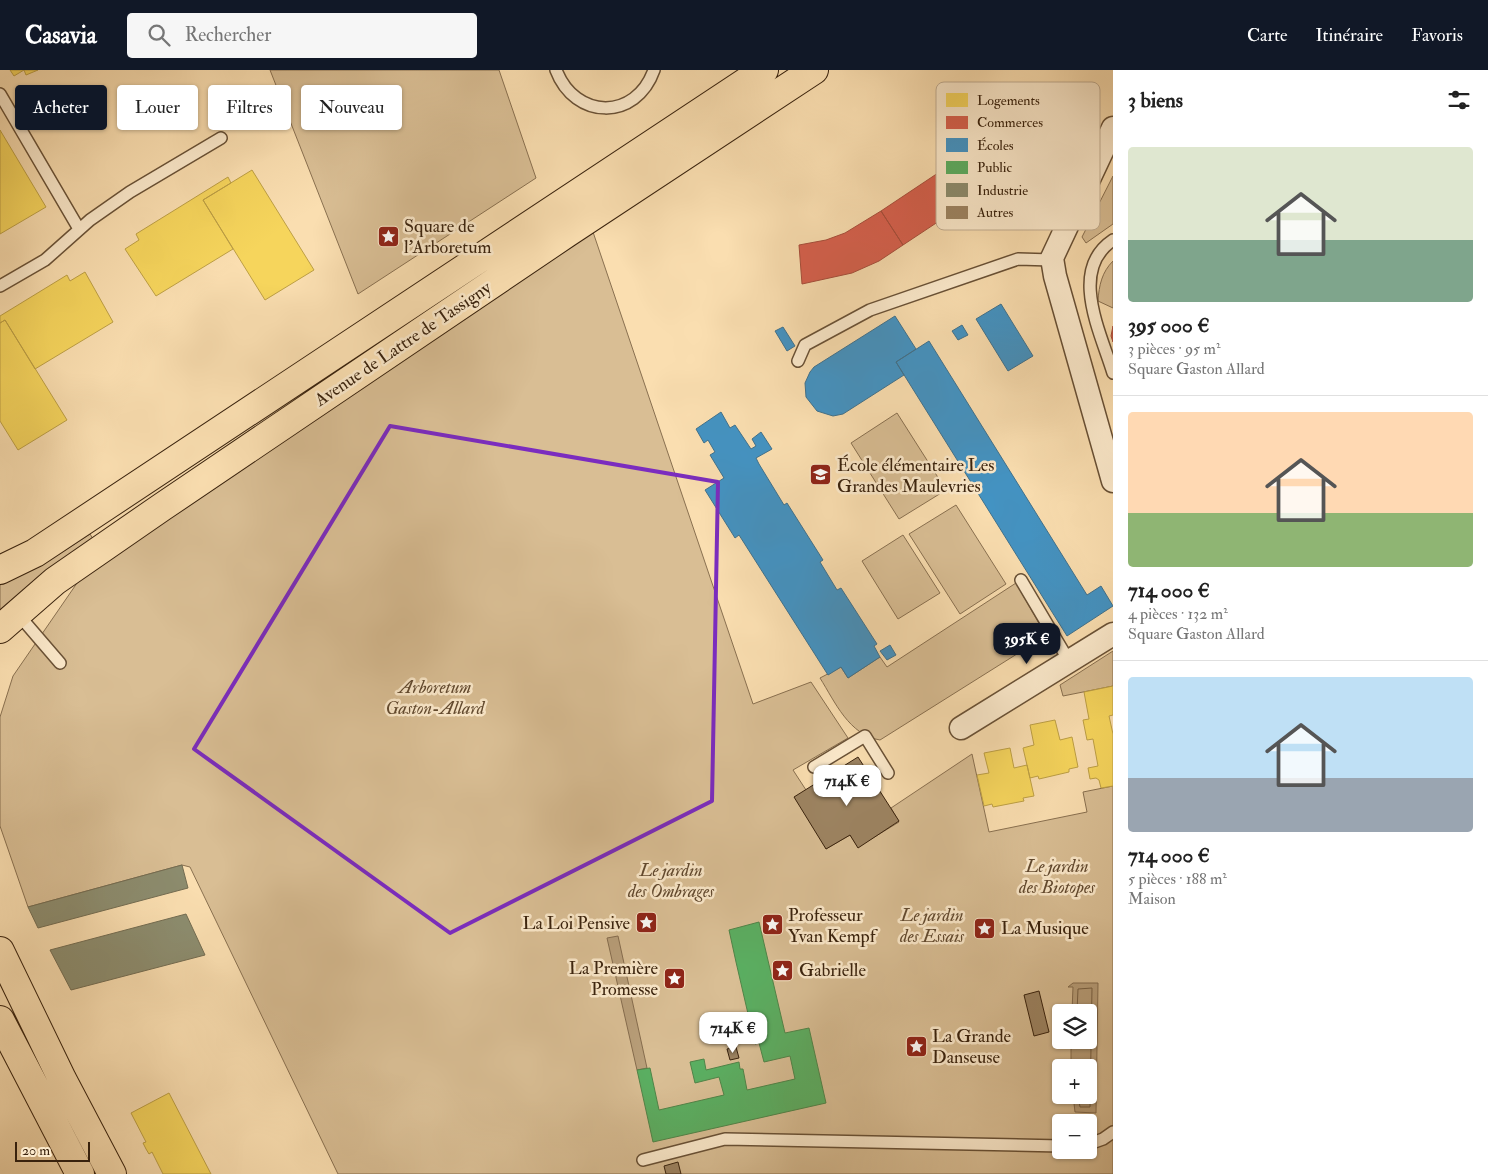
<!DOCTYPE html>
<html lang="fr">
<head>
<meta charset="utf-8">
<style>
	body { margin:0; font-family:"IM FELL Double Pica",serif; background:#f6f6f6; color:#222; height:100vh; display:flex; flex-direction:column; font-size:19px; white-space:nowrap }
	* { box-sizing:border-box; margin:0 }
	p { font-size:16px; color:#767676 }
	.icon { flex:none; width:28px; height:28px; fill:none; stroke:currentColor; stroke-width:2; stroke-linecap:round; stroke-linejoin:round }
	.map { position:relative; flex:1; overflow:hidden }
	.drawer { display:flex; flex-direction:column; background:#fff; width:375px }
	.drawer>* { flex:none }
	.guide { position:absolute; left:15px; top:15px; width:475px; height:45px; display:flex; gap:10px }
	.controls { position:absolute; left:1052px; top:934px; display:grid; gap:10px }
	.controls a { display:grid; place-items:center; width:45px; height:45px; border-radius:5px; background:#fff; box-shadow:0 1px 4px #0004; font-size:25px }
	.scale { position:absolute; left:15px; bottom:12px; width:75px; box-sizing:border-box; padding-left:5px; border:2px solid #39220d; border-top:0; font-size:14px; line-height:18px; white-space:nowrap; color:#39220d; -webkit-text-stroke:4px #fceacc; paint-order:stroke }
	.price { position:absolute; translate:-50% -42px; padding:0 11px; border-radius:10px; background:#fff; color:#222; font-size:16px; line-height:32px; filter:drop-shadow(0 1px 2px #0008) }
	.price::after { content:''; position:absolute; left:50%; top:30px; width:15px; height:11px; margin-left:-8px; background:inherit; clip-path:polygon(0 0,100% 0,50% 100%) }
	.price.current { background:#111827; color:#fff }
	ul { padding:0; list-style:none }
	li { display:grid; align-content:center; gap:10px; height:265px; padding:0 15px }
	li+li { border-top:1px solid #e0e0e0 }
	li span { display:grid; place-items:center; height:155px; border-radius:5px; color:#555 }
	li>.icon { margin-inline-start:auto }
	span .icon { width:90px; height:90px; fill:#fffc; stroke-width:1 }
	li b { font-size:21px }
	h2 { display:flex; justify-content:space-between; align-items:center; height:60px; padding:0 15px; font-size:21px }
	.chip { padding:0 18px; border-radius:5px; background:#fff; box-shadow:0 1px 4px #0004; font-size:18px; line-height:45px }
	.chip.current { background:#111827; color:#fff }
	header { display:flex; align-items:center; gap:30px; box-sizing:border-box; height:70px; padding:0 25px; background:#111827; color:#fff }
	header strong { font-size:24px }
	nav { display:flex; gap:28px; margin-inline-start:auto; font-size:18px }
	.search { width:350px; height:45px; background:#f6f6f6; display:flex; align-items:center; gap:12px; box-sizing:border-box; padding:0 18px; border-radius:5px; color:#767676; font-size:19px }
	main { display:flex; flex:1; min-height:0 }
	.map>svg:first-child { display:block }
</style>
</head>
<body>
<header>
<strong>Casavia</strong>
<div class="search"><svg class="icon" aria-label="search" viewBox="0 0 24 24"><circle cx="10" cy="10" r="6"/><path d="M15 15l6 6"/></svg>Rechercher</div>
<nav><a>Carte</a><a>Itinéraire</a><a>Favoris</a></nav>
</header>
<main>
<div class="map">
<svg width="1113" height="1104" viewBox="0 0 1113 1104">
	<rect width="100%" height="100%" fill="#fadeb0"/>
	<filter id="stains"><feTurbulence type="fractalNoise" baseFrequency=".004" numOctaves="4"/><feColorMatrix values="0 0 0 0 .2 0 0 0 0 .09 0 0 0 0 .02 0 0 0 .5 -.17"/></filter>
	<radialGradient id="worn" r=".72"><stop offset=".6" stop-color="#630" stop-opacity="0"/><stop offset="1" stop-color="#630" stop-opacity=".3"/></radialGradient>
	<path fill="#d9be94" stroke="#897050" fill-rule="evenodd" d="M270,0H499L536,108L358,224Z
		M1113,106V154L1086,173L1082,167Z
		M593,162L753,634L811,612L848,668L793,700L806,720L826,779L850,765L858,777L899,752L891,738L972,684L989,762L1087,742L1083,722L1113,716V1104H338L190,797L182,795L28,837L0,756V647L13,606L86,500ZM1061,942H1089V970H1061ZM1061,998H1089V1025H1061ZM1061,1052H1089V1080H1061Z
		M1113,191V238L1098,231C1099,215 1102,202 1113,191Z
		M897,343L946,420L899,449L851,373Z
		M956,435L1006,514L960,544L909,464Z
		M90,464L93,469L0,540V515L45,493Z
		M903,465L940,523L898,549L862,491Z
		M1016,513L1045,564L1044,567L880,670C849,665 835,632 820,608L841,597L848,608L880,587L887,597Z
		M1113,581V616L1063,626L1060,615Z"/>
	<path fill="#b89e79" stroke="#856c4e" d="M618,866L647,998L637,1000L607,868Z
		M1073,913H1098L1096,1043L1075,1042L1073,1025H1089V998L1071,997V970H1089V942H1072L1073,917H1068Z"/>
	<path fill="#f6d55c" stroke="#bd9f44" d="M10,0H24L14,6Z
		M24,0H38L26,5Z
		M0,60L46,137L0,164Z
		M252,100L314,200L265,230L203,130Z
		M228,107L231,113L203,130L233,179L156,226L125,179L139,170L136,164Z
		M85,202L113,252L35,299L5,250L0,253V246L67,205L70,211Z
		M5,250L67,350L18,380L0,351V253Z
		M1113,616V645L1109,646L1113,664V716L1101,718L1099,710L1096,708L1090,709L1088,698L1098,696L1093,669L1087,670L1083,650L1089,649L1084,622Z
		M1055,650L1060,670L1072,667L1078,697L1069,699V702L1039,709L1038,706L1030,708L1023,678L1034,675L1030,655Z
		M1010,678L1014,698L1027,695L1034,726L1023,728L1024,731L993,737L992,734L984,736L977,705L989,703L984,683Z
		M169,1023L211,1104H163L152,1082L149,1084L146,1079L143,1073L146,1072L131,1043Z"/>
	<path fill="#d6604d" stroke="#a74d3a" d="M1031,41L1054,75L903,175L881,141Z
		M881,141L903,175L879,191L852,203L802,214L799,175L826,170L845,163Z
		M1113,256V272L1111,266Z"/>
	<path fill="#4393c3" stroke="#40718c" d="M1001,234L1033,286L1008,301L976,249Z
		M895,246L916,279L896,292L904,305L843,344L833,346L817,341L806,327L805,313L810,302L814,297Z
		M962,255L968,265L958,270L952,261Z
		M783,257L795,276L787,281L775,261Z
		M929,271L1087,525L1101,516L1113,536L1067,566L896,292Z
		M721,342L730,358L735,355L751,379L756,376L752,369L761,362L772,379L756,388L759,394L784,435L787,433L823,490L820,492L837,520L841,518L877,574L874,576L880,587L848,608L841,597L828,605L739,465L735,468L705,420L724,408L710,385L715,382L708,370L704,373L696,359Z
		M890,575L896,585L887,590L880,581Z"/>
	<path fill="#5aae61" stroke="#508448" d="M759,852L785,963L809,958L826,1033L653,1072L637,1000L650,998L659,1040L724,1025L719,1007L695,1013L690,992L704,989L706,1000L739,992L740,999H743L747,1020L795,1009L790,986L764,992L759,973L755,974L736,892L729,860Z"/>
	<path fill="#8c8c6e" stroke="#736c51" d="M182,795L188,818L38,858L28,837Z
		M186,844L205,885L71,920L50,880Z"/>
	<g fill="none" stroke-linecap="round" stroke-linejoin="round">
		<path stroke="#786043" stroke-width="1" d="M1077,942L1078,919L1092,918L1090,1037H1080L1078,1025"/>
	</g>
	<path fill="#9d8462" stroke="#39220d" d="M858,687L899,751L858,778L850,765L826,779L794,727Z
		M1039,921L1049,962L1034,966L1024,925Z
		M736,977L739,988L730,990L727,979Z
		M678,1092L681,1104H666L664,1096Z"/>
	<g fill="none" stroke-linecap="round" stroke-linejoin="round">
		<defs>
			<path id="lane" d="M556,0C575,50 636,51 654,0
				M0,24L79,159
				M1113,170C1068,200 1101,263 1113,303
				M0,216L45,190L90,150L130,122L221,68
				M798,291L805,275L870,240L1018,189L1052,190
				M1021,510L1069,591
				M17,543L60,593
				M814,697L865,666L888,703
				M1089,1074L1103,1069L1113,1062
				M643,1090L725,1069L1061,1076"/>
			<path id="street" d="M1113,58L1052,188L1055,206L1113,411
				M961,658L1113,564"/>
			<path id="primary" d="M0,500L35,483L764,0
				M0,559L55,511L162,437L567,163L814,0
				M0,881L62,1009L112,1104
				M0,950L80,1104"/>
		</defs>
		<use href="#lane" stroke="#695136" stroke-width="14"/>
		<use href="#street" stroke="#695136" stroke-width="25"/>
		<use href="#primary" stroke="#39220d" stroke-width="30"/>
		<use href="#lane" stroke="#fceacc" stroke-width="11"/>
		<use href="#street" stroke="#fceacc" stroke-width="22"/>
		<use href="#primary" stroke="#fadeb0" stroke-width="28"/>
	</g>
	<path fill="none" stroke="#7b2cbf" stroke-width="4" stroke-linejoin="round" d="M390,356L718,412L712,731L450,863L194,679Z"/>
	<defs>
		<symbol id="sight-square" viewBox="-11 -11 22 22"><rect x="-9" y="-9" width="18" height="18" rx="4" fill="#8f2418" stroke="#fceacc"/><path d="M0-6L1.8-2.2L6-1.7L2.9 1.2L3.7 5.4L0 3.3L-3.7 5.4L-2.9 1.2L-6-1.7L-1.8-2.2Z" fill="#fff"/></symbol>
		<symbol id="school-square" viewBox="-11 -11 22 22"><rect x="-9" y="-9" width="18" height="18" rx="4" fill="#8f2418" stroke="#fceacc"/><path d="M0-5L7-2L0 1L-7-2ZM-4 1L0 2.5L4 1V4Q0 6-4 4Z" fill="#fff"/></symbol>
	</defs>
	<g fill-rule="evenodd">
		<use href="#sight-square" x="376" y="154" width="25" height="25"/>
		<use href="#school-square" x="808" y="392" width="25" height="25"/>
		<use href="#sight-square" x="634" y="840" width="25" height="25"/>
		<use href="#sight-square" x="760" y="842" width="25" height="25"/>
		<use href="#sight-square" x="972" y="846" width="25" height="25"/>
		<use href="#sight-square" x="770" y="888" width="25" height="25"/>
		<use href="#sight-square" x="662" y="896" width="25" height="25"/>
		<use href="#sight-square" x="904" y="964" width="25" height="25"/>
	</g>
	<g text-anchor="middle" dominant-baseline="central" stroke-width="5" stroke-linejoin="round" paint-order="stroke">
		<g font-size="18" fill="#39220d" stroke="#fceacc" text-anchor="start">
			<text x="404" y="156">Square de<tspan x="404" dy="21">l'Arboretum</tspan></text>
			<text x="837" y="395">École élémentaire Les<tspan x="837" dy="21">Grandes Maulevries</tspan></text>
			<text x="788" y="845">Professeur<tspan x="788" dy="21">Yvan Kempf</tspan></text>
			<text x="630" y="853" text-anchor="end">La Loi Pensive</text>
			<text x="1001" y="858">La Musique</text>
			<text x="658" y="898" text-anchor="end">La Première<tspan x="658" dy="21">Promesse</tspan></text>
			<text x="799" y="900">Gabrielle</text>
			<text x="932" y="966">La Grande<tspan x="932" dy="21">Danseuse</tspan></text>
		</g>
		<g font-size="18" fill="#39220d" stroke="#fceacc">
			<text transform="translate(403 274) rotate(-34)">Avenue de Lattre de Tassigny</text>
		</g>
		<g font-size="18" font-style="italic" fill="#61492f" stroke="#fceacc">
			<text x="435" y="617">Arboretum<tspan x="435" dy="21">Gaston-Allard</tspan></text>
			<text x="1057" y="796">Le jardin<tspan x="1057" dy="21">des Biotopes</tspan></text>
			<text x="671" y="800">Le jardin<tspan x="671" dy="21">des Ombrages</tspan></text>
			<text x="932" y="845">Le jardin<tspan x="932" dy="21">des Essais</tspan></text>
		</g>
	</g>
	<rect x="936" y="12" width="164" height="148" rx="8" fill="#fceacc" stroke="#c2ae93" stroke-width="1"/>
	<rect x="946" y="23" width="22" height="14" fill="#f6d55c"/>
	<rect x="946" y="46" width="22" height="13" fill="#d6604d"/>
	<rect x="946" y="68" width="22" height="14" fill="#4393c3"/>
	<rect x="946" y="91" width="22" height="13" fill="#5aae61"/>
	<rect x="946" y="113" width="22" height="14" fill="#8c8c6e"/>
	<rect x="946" y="136" width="22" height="13" fill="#9d8462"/>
	<g font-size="14" fill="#39220d">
		<text x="977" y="35">Logements</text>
		<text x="977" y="57">Commerces</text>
		<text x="977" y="80">Écoles</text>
		<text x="977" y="102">Public</text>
		<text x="977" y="125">Industrie</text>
		<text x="977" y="147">Autres</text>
	</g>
	<rect width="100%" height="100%" filter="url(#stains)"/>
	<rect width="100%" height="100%" fill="url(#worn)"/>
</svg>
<div class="controls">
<a><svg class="icon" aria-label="layers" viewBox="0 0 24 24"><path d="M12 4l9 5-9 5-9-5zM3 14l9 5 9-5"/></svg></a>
<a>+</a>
<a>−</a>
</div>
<div class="scale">20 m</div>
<b class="price current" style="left:1027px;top:595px">395K €</b>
<b class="price" style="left:847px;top:737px">714K €</b>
<b class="price" style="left:733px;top:984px">714K €</b>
<div class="guide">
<a class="chip current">Acheter</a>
<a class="chip">Louer</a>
<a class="chip">Filtres</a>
<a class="chip">Nouveau</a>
</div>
</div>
<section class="drawer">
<h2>3 biens<svg class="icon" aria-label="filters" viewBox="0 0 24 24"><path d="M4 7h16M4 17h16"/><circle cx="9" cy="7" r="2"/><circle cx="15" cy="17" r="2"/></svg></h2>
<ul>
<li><span style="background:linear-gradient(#dfe7d0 60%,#7fa58c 0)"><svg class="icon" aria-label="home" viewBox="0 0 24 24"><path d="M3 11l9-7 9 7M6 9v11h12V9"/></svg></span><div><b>395 000 €</b><p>3 pièces · 95 m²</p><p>Square Gaston Allard</p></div></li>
<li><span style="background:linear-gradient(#ffd9b3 65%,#8fb573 0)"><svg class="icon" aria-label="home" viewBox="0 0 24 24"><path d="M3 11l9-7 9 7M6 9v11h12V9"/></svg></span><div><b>714 000 €</b><p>4 pièces · 132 m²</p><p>Square Gaston Allard</p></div></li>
<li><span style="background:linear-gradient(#bfe0f5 65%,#9aa5b1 0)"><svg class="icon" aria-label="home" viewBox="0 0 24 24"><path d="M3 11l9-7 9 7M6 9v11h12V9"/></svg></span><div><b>714 000 €</b><p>5 pièces · 188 m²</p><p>Maison</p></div></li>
</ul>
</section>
</main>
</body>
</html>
